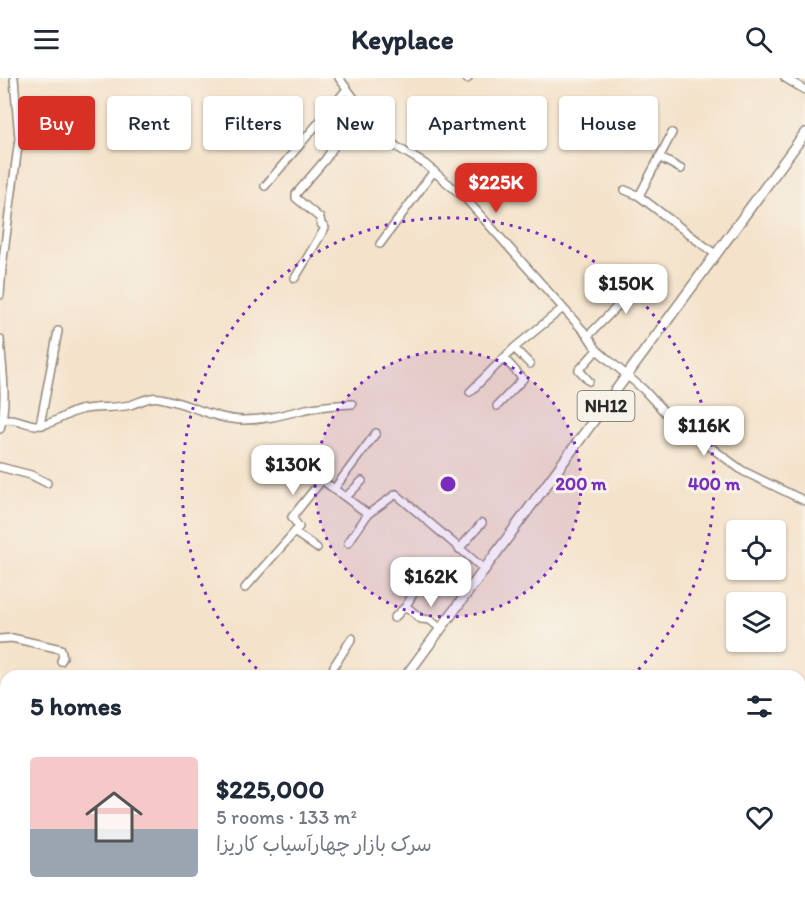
<!DOCTYPE html>
<html lang="en">
<head>
<meta charset="utf-8">
<style>
	body { margin:0; font-family:Itim,"Playpen Sans Arabic",sans-serif; background:#f2f2f3; color:#1f2937; height:100vh; display:flex; flex-direction:column; font-size:22px; white-space:nowrap }
	* { box-sizing:border-box; margin:0 }
	p { font-size:20px; color:#747a83 }
	.icon { flex:none; width:33px; height:33px; fill:none; stroke:currentColor; stroke-width:2; stroke-linecap:round; stroke-linejoin:round }
	.map { position:relative; flex:1; overflow:hidden }
	.drawer { position:absolute; left:0px; top:592px; width:806px; height:236px; display:flex; flex-direction:column; background:#fff; border-radius:18px 18px 0 0; box-shadow:0 2px 4px #0004 }
	.drawer>* { flex:none }
	.top-card { position:absolute; left:18px; top:18px; width:770px; height:54px; display:flex; gap:12px }
	.controls { position:absolute; left:726px; top:442px; display:grid; gap:12px }
	.controls a { display:grid; place-items:center; width:60px; height:60px; border-radius:6px; background:#fff; box-shadow:0 2px 4px #0004; font-size:30px }
	.price { position:absolute; translate:-50% -51px; padding:0 14px; border-radius:12px; background:#fff; color:#222; font-size:20px; line-height:39px; filter:drop-shadow(0 2px 3px #0008) }
	.price::after { content:''; position:absolute; left:50%; top:36px; width:18px; height:14px; margin-left:-9px; background:inherit; clip-path:polygon(0 0,100% 0,50% 100%) }
	.price.active { background:#d93025; color:#fff }
	ul { padding:0; list-style:none }
	li { display:flex; align-items:center; gap:18px; height:150px; padding:0 30px }
	li+li { border-top:2px solid #e0e1e3 }
	li span { display:grid; place-items:center; flex:none; width:168px; height:120px; border-radius:6px; color:#555 }
	li>.icon { margin-inline-start:auto }
	span .icon { width:72px; height:72px; fill:#fffc; stroke-width:1 }
	li b { font-size:26px }
	h2 { display:flex; justify-content:space-between; align-items:center; height:72px; padding:0 30px; font-size:26px }
	.pill { padding:0 21px; border-radius:6px; background:#fff; box-shadow:0 2px 4px #0004; font-size:21px; line-height:54px }
	.pill.active { background:#d93025; color:#fff }
	header { display:flex; justify-content:space-between; align-items:center; height:78px; padding:0 30px; background:#fff; font-size:27px; font-weight:700 }
	.map>svg:first-child { display:block }
</style>
</head>
<body>
<header><svg class="icon" aria-label="menu" viewBox="0 0 24 24"><path d="M4 6h16M4 12h16M4 18h16"/></svg>Keyplace<svg class="icon" aria-label="search" viewBox="0 0 24 24"><circle cx="10" cy="10" r="6"/><path d="M15 15l6 6"/></svg></header>
<div class="map">
<svg width="805" height="827" viewBox="0 0 805 827">
	<rect width="100%" height="100%" fill="#f7f3e8"/>
	<filter id="ink" filterUnits="userSpaceOnUse"><feTurbulence type="fractalNoise" baseFrequency=".0167" numOctaves="2"/><feDisplacementMap in="SourceGraphic" scale="12" xChannelSelector="R" yChannelSelector="G"/><feConvolveMatrix kernelMatrix="1 2 1 2 8 2 1 2 1" color-interpolation-filters="sRGB"/></filter>
	<filter id="wash" filterUnits="userSpaceOnUse"><feTurbulence type="fractalNoise" baseFrequency=".008" numOctaves="4" result="noise"/><feDisplacementMap in="SourceGraphic" scale="24" xChannelSelector="R" yChannelSelector="G"/><feGaussianBlur stdDeviation="1.35" result="paint"/><feColorMatrix in="noise" values="0 0 0 0 0 0 0 0 0 0 0 0 0 0 0 0 0 1.4 0 .05"/><feComposite in="paint" operator="in"/></filter>
	<g filter="url(#wash)">
		<rect width="100%" height="100%" fill="#f4e2ca"/>
	</g>
	<g filter="url(#ink)">
		<g fill="none" stroke-linecap="round" stroke-linejoin="round">
			<defs>
				<path id="minor" d="M339,0L381,56L397,69L425,86L465,120L588,258L597,272L643,311L668,338L743,393L805,423
					M785,0L805,12
					M467,1L468,0
					M659,79L681,91
					M265,108L347,11
					M625,112L639,118L715,176
					M639,118L672,55
					M380,166L434,93
					M0,189H2L19,61L14,0
					M295,200L325,150L321,146L320,140L296,120V116L325,82L343,55L364,34
					M0,217L2,189
					M588,258L646,199
					M0,261C2,290 8,323 0,351
					M514,270L530,286
					M589,303L579,292L597,272
					M470,314L514,270L563,230
					M497,328L523,301L504,280
					M3,342C17,338 27,349 42,347C56,345 66,335 80,332C96,328 113,331 130,327C141,324 148,318 160,320C189,325 214,342 244,342C264,342 282,337 302,332C318,328 335,327 352,326
					M40,347L58,253
					M0,389L31,397L47,405
					M334,411L376,355
					M346,419L362,403
					M294,454L317,470
					M348,465L368,436L396,416L485,492
					M459,471L482,445
					M245,510L299,449L292,439L322,402L368,436
					M406,528L421,541L430,542L441,551
					M394,540L406,528L413,516
					M0,561L12,560L61,571L63,579L61,583
					M330,598L334,588L352,560
					M800,793L805,792
					M0,817L6,818
					M104,822L109,824
					M614,822L685,824L698,822
					M572,827L573,822"/>
				<path id="major" d="M0,621L6,622"/>
				<path id="highway" d="M406,598L805,55
					M235,827L239,822"/>
			</defs>
			<use href="#minor" stroke="#90867a" stroke-width="10"/>
			<use href="#major" stroke="#90867a" stroke-width="11"/>
			<use href="#highway" stroke="#90867a" stroke-width="12"/>
			<use href="#minor" stroke="#fff" stroke-width="7"/>
			<use href="#major" stroke="#fff" stroke-width="8"/>
			<use href="#highway" stroke="#fff" stroke-width="9"/>
		</g>
	</g>
	<circle cx="448" cy="406" r="133" fill="#7b2cbf" fill-opacity=".12"/>
	<g fill="none" stroke="#7b2cbf" stroke-width="3" stroke-dasharray="3 6">
		<circle cx="448" cy="406" r="133"/>
		<path d="M263 597A266 266 0 1 1 633 597"/>
	</g>
	<g text-anchor="middle" dominant-baseline="central" stroke-width="6" stroke-linejoin="round" paint-order="stroke">
		<rect fill="#f7f3e8" stroke="#686764" stroke-width="1.5" x="577.5" y="313" width="57" height="30" rx="4.5"/>
		<g font-size="18" font-weight="bold" fill="#2b2b2b">
			<text x="606" y="328">NH12</text>
		</g>
	</g>
	<circle cx="448" cy="406" r="9" fill="#7b2cbf" stroke="#f7f3e8" stroke-width="3"/>
	<g font-size="18" text-anchor="middle" font-weight="bold" fill="#7b2cbf" stroke="#f7f3e8" stroke-width="6" stroke-linejoin="round" paint-order="stroke">
		<text x="581" y="412">200 m</text>
		<text x="714" y="412">400 m</text>
	</g>
</svg>
<div class="controls">
<a><svg class="icon" aria-label="locate" viewBox="0 0 24 24"><circle cx="12" cy="12" r="6"/><path d="M12 2v4M12 18v4M2 12h4M18 12h4"/></svg></a>
<a><svg class="icon" aria-label="layers" viewBox="0 0 24 24"><path d="M12 4l9 5-9 5-9-5zM3 14l9 5 9-5"/></svg></a>
</div>
<b class="price active" style="left:496px;top:136px">$225K</b>
<b class="price" style="left:626px;top:237px">$150K</b>
<b class="price" style="left:704px;top:379px">$116K</b>
<b class="price" style="left:293px;top:418px">$130K</b>
<b class="price" style="left:431px;top:530px">$162K</b>
<div class="top-card">
<a class="pill active">Buy</a>
<a class="pill">Rent</a>
<a class="pill">Filters</a>
<a class="pill">New</a>
<a class="pill">Apartment</a>
<a class="pill">House</a>
</div>
<section class="drawer">
<h2>5 homes<svg class="icon" aria-label="filters" viewBox="0 0 24 24"><path d="M4 7h16M4 17h16"/><circle cx="9" cy="7" r="2"/><circle cx="15" cy="17" r="2"/></svg></h2>
<ul>
<li><span style="background:linear-gradient(#f6c9c9 60%,#9aa5b1 0)"><svg class="icon" aria-label="home" viewBox="0 0 24 24"><path d="M3 11l9-7 9 7M6 9v11h12V9"/></svg></span><div><b>$225,000</b><p>5 rooms · 133 m²</p><p>سرک بازار چهارآسیاب کاریزا</p></div><svg class="icon" aria-label="heart" viewBox="0 0 24 24"><path d="M12 20l-8-8c-3-5 5-10 8-4 3-6 11-1 8 4z"/></svg></li>
</ul>
</section>
</div>
</body>
</html>
